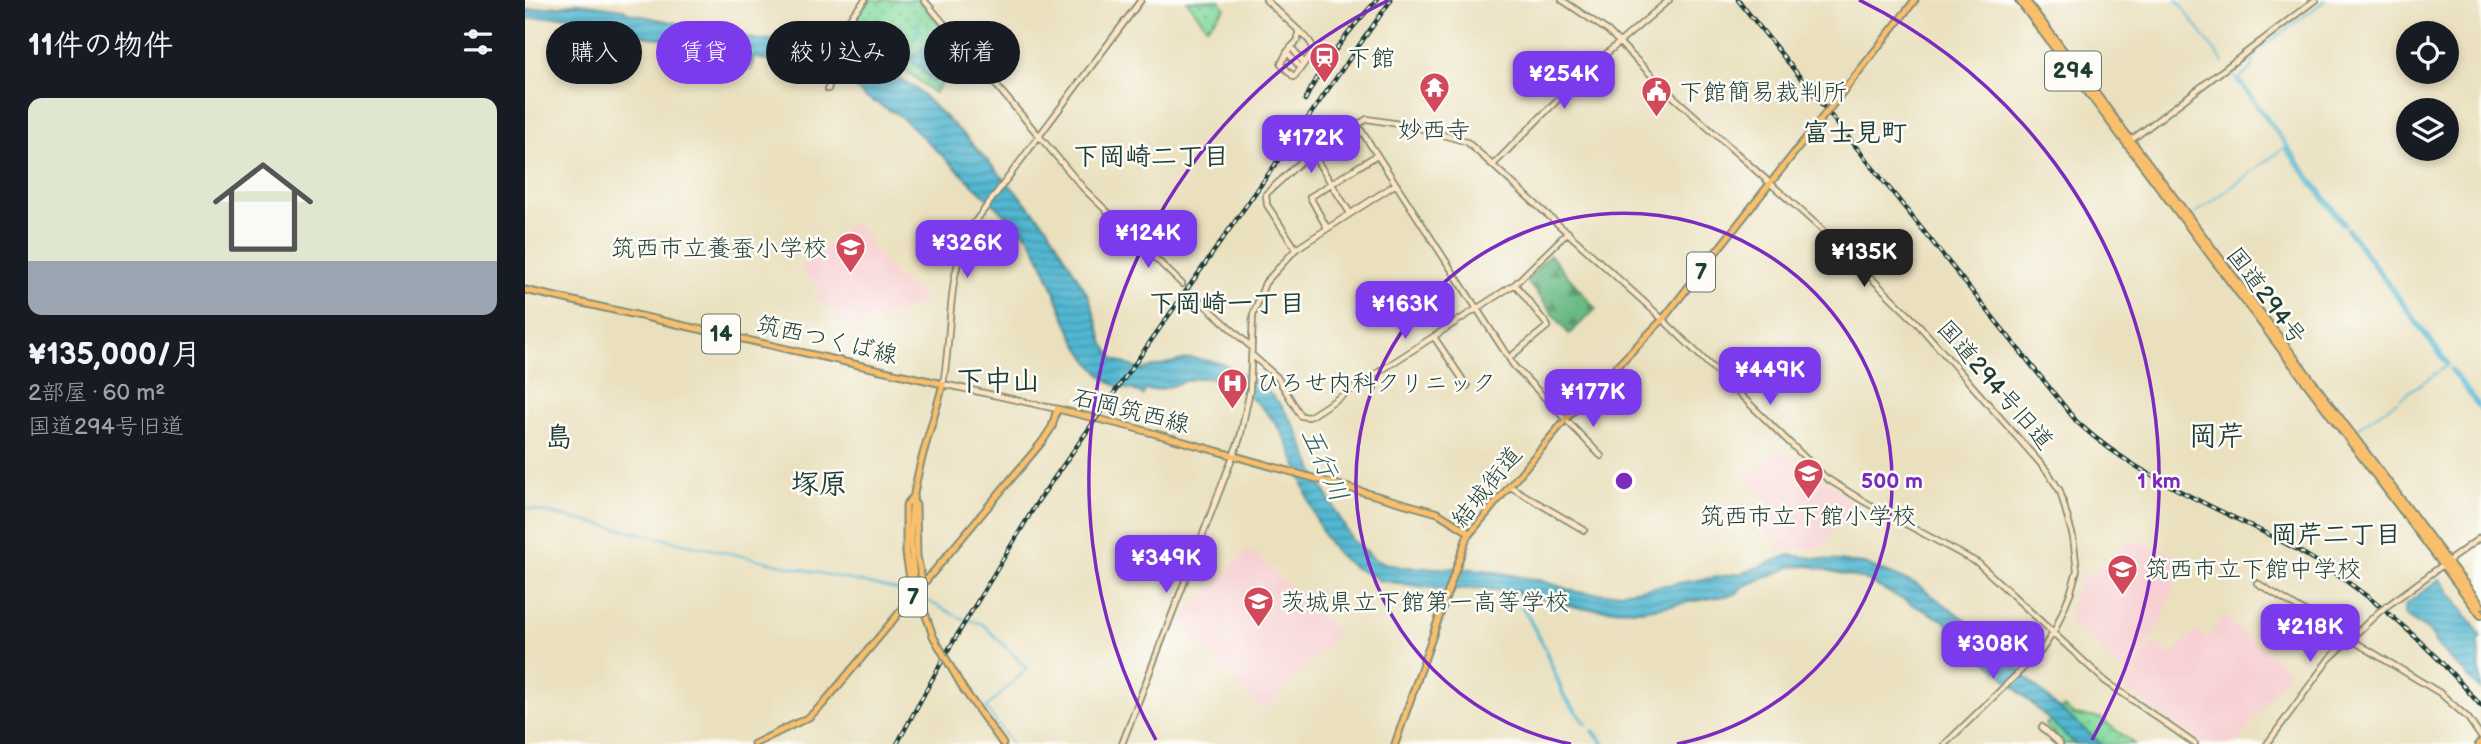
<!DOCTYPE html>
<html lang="ja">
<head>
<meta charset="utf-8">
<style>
	body { margin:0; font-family:"Balsamiq Sans","Klee One",sans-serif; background:#242831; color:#f1f3f6; height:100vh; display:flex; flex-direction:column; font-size:26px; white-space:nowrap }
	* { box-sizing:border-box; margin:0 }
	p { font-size:23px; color:#9ea1a6 }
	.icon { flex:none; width:38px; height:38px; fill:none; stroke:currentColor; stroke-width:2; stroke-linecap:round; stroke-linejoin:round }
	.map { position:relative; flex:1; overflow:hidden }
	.drawer { display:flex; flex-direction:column; background:#171b24; width:525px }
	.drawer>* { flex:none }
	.banner { position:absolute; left:21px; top:21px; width:665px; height:63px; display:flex; gap:14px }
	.fabs { position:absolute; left:1871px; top:21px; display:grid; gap:14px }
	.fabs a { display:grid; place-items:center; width:63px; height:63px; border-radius:50%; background:#171b24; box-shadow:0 4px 10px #0003; font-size:35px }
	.price { position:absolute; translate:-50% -60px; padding:0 16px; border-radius:14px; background:#7c3aed; color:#fff; font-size:23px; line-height:46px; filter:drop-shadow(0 2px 4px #0008) }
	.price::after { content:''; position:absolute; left:50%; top:42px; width:21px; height:16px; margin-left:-10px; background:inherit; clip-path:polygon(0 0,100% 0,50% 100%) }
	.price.current { background:#222; color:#fff }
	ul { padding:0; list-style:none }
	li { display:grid; align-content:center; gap:14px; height:371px; padding:0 28px }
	li span { display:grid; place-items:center; height:217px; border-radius:14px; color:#555 }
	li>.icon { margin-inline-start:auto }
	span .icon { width:126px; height:126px; fill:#fffc; stroke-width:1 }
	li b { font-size:30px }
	h2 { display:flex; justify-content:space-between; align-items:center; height:84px; padding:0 28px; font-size:30px }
	.tag { padding:0 24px; border-radius:32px; background:#171b24; box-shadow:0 4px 10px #0003; font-size:24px; line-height:63px }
	.tag.current { background:#7c3aed; color:#fff }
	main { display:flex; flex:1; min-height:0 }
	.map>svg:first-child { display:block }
</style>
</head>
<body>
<main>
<section class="drawer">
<h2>11件の物件<svg class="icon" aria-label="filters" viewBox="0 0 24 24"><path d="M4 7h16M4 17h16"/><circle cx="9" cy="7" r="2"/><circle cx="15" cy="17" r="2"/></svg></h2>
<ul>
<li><span style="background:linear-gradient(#dfe7d0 75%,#9aa5b1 0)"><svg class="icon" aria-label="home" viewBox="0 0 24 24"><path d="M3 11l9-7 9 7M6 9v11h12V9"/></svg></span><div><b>¥135,000/月</b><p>2部屋 · 60 m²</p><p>国道294号旧道</p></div></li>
</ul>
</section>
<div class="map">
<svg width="1956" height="744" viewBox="0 0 1956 744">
	<defs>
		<pattern id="grass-dots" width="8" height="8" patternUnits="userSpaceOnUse" patternTransform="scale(1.75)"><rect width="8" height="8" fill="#84da9e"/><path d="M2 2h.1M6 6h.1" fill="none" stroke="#6bb282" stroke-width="1.8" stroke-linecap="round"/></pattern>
		<pattern id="forest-firs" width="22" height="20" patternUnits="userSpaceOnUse" patternTransform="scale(1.75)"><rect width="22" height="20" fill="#6bba85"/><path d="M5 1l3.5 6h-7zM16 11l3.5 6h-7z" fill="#57986e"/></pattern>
		<pattern id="water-rules" width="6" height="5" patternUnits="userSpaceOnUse" patternTransform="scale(1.75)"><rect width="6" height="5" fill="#53b7d1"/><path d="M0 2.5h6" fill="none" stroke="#4496aa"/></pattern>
	</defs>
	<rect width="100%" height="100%" fill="#fdfcf7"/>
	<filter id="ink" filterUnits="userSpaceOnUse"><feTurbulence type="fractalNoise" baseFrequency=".0143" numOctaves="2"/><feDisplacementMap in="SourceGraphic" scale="14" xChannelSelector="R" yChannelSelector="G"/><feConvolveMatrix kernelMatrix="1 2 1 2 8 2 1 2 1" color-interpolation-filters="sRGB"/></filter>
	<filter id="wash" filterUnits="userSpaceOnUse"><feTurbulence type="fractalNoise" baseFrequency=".00686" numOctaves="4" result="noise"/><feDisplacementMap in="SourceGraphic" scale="28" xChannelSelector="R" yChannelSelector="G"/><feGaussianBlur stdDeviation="1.57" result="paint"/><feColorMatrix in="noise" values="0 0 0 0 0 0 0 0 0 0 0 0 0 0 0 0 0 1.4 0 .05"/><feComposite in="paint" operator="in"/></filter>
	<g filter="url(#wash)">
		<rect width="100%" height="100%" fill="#eae0be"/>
		<path fill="#f7cfd2" d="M329,221L345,237L343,242L360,264L371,277L394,292L400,303L322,329L309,311L287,297L296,288L276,270Z
			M1256,450L1273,465L1278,462L1324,498L1322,504L1333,512L1307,529L1302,547L1255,551L1250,535L1241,538L1237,522L1246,504L1219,477Z
			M1604,540L1619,545L1621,542L1659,558L1636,623L1601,674L1541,618L1554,584V572L1568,575Z
			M720,552L729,553L813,634L738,711L652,624Z
			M1699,617L1765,671L1710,744H1677L1599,687V682L1628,641L1646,656L1671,630L1682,639Z"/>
		<path fill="url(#grass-dots)" stroke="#528c69" stroke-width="2" d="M346,0H394L441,56L409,93L367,59L321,38L331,15Z
			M694,0L700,8L682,27L662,1Z
			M1539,707L1549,715L1575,718L1609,744H1537L1520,725Z"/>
		<path fill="url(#forest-firs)" stroke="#457c5c" stroke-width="2" d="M1025,255L1071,309L1044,334L1001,280Z"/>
		<path fill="url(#water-rules)" stroke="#397a82" stroke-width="2" d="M52,3L99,9L103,13L235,40L265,39L326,55L328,50L329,56L350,64L391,89L439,135L523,227L564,297L579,344L589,359L615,370L666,358L697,363L738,386L756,405L771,428L791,475L827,540L852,561L876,567L953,569L1014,580L1052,592L1083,594L1218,573L1264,555L1339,564L1391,584L1448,625L1529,704L1577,744H1550L1418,620L1338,579L1285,566L1266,567L1217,587L1211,594L1117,610L1060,609L998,594L997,597L994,593L956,588L918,590L851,580V577C757,550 803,419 692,380C665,371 644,393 620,390L618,395C606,385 594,393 576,375C537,336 532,282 504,237L374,115L340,97L328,86L229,57L225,71V58L164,41L124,37L65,19L40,16L0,19V11C18,6 33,8 52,3Z
			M401,47L420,68L409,82L385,59L393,51Z
			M1915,579L1956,636L1953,643L1956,690L1910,643C1907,627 1890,625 1879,615V606Z"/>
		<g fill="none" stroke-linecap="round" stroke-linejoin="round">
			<path stroke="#53b7d1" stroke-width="2" d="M1652,0L1698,62
				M390,37L394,21
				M393,38L399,42L405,38
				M1705,71L1923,365L1875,398
				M1763,146L1821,224
				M1760,149L1817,226
				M1670,214L1763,145L1714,79L1728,67V54L1801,0
				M1824,228L1924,363
				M1821,230L1921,365
				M1925,368L1956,409
				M1927,368L1956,406
				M1925,370L1956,412
				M1831,429L1872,401
				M0,508L385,593
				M397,598L434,617L458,624L502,669L461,708L487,744"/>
			<path stroke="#53b7d1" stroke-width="3.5" d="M996,604L1020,648
				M1021,652L1039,696L1061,724
				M1068,731L1079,744"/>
		</g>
	</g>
	<g filter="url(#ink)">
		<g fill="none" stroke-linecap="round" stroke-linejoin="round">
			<path stroke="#c1bfa2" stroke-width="4.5" stroke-dasharray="4.5 2" stroke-linecap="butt" d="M657,284L670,296"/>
			<defs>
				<path id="secondary" d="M399,0L559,189L657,284
					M741,0L771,28C777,34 789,42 788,51L776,68L762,52L773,40V30
					M1037,0L1083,31L1142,91L1293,226L1392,323L1522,471L1535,491L1548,537L1552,570L1546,591L1530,630L1516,651L1420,744
					M766,47L779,63
					M762,52L756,64L769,77L776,68
					M303,89L324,19L340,0
					M832,124L989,366L1076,456
					M1605,141L1790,0
					M787,153L825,213
					M969,164L1061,71L1144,0
					M802,228L785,197L852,155
					M771,249L742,205L741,194L782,156L842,119L887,126L942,142L1129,311L1301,478L1340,502L1453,563L1580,681L1670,744
					M670,296L726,347
					M909,337L942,386
					M728,356L752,377L776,416L784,417L990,284L1043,232
					M984,358L1023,326L990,284
					M532,409L418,384C428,331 420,271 449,223L616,0
					M984,486L1059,530
					M1732,583L1915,693L1943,718L1956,737
					M1862,606L1956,537
					M1517,727L1535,744
					M597,744L715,438L725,390L728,315L740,283L771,249L871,184
					M1742,744L1804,659L1855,611"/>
				<path id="primary" d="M1305,108L1390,0
					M0,290L418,384C397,464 377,498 390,584
					M386,499L381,505V554L388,597
					M386,499L391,505L392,556L398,585
					M439,690L478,744
					M229,744L284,717L298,704L517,442L527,427L532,409L606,427L913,513L945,533
					M870,744L942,537L1041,419L1138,319L1300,114"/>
				<path id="highway" d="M1494,0L1956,615
					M1500,0L1956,606
					M1954,744L1956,743"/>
			</defs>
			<use href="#secondary" stroke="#848e79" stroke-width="8"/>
			<use href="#primary" stroke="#848e79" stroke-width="9"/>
			<use href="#highway" stroke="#848e79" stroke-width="10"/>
			<use href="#secondary" stroke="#fde5c4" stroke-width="4.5"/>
			<use href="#primary" stroke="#f9bf6c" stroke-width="5"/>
			<use href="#highway" stroke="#f9bf6c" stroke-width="6"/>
			<defs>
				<path id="rail" d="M1213,0L1552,422C1616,481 1694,507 1769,548C1842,589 1902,642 1956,706
					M780,100C799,62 823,31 852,0
					M372,744L422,652L513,501L866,0"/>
			</defs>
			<use href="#rail" stroke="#1f3d34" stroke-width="4.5"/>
			<use href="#rail" stroke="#fdfcf7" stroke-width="2" stroke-dasharray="5" stroke-linecap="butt"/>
			<defs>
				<path id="secondary-bridge" d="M1855,611L1862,606"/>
				<path id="primary-bridge" d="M1300,114L1305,108
					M390,584L408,636L439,690"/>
			</defs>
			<use href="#secondary-bridge" stroke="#848e79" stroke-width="8" stroke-linecap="butt"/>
			<use href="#primary-bridge" stroke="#848e79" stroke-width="9" stroke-linecap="butt"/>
			<use href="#secondary-bridge" stroke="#fde5c4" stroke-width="4.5"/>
			<use href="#primary-bridge" stroke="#f9bf6c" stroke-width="5"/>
		</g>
	</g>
	<g fill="none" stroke="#7b2cbf" stroke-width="3.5">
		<path d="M1046 744A268 268 0 1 1 1152 744"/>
		<path d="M631 740A535 535 0 0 1 864 0M1334 0A535 535 0 0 1 1567 740"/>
	</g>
	<defs>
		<symbol id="station-pin" viewBox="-11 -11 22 30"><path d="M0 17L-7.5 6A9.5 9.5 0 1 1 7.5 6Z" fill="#d1495b" stroke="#fdfcf7"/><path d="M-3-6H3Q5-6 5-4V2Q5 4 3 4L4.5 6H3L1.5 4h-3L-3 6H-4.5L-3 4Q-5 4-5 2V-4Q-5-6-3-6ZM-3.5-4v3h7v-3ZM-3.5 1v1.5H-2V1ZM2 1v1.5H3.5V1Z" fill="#fff"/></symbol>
		<symbol id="temple-pin" viewBox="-11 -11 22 30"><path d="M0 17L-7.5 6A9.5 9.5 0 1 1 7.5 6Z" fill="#d1495b" stroke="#fdfcf7"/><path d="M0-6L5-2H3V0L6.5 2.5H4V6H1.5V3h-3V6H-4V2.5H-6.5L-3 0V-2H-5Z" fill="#fff"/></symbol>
		<symbol id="civic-pin" viewBox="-11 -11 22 30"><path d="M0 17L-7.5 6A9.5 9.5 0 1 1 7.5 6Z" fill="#d1495b" stroke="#fdfcf7"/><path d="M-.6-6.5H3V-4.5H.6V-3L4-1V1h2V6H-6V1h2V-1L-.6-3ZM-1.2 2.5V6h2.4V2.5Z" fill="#fff"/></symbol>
		<symbol id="school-pin" viewBox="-11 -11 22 30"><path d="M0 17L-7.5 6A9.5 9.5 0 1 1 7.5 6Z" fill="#d1495b" stroke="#fdfcf7"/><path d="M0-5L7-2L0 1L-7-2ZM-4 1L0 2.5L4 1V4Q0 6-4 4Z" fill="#fff"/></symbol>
		<symbol id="hospital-pin" viewBox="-11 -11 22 30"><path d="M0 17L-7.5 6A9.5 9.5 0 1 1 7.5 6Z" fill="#d1495b" stroke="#fdfcf7"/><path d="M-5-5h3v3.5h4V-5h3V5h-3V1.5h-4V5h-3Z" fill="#fff"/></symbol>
	</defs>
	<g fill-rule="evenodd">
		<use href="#station-pin" x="782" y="40" width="35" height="47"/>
		<use href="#temple-pin" x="892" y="70" width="35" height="47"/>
		<use href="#civic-pin" x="1114" y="74" width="35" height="47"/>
		<use href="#school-pin" x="308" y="230" width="35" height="47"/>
		<use href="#hospital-pin" x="690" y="366" width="35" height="47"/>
		<use href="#school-pin" x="1266" y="456" width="35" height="47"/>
		<use href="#school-pin" x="1580" y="552" width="35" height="47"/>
		<use href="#school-pin" x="716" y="584" width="35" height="47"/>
	</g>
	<g text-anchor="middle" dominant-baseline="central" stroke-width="5" stroke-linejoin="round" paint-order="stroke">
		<g fill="#fdfcf7" stroke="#62766e" stroke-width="2">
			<rect x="1520" y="51.5" width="56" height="39" rx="5"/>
			<rect x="1162" y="252.5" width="28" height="39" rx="5"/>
			<rect x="177" y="314.5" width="38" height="39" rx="5"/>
			<rect x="374" y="577.5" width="28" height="39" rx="5"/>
		</g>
		<g font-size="23" font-weight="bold" fill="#1f3d34">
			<text x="1548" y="71">294</text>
			<text x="1176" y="272">7</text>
			<text x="196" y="334">14</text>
			<text x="388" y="597">7</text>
		</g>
		<g font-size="24" fill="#1f3d34" stroke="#fdfcf7" text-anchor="start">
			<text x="822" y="58">下館</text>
			<text x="1154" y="92">下館簡易裁判所</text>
			<text x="909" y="130" text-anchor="middle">妙西寺</text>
			<text x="302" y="248" text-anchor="end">筑西市立養蚕小学校</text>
			<text x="731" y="383">ひろせ内科クリニック</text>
			<text x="1283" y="516" text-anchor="middle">筑西市立下館小学校</text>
			<text x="1620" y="569">筑西市立下館中学校</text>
			<text x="756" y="602">茨城県立下館第一高等学校</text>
		</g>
		<g font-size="24" fill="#1f3d34" stroke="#fdfcf7">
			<text transform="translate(1741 296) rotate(53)">国道294号</text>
			<text transform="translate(302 340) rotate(13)">筑西つくば線</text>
			<text transform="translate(1470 385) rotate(49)">国道294号旧道</text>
			<text transform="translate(606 411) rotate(14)">石岡筑西線</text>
			<text transform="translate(962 487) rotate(-51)">結城街道</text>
		</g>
		<g font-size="26" font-weight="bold" fill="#1f3d34" stroke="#fdfcf7">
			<text x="1330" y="133">富士見町</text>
			<text x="626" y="157">下岡崎二丁目</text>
			<text x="702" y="304">下岡崎一丁目</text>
			<text x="1811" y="535">岡芹二丁目</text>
		</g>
		<g font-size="26" font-style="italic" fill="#2f6263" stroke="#fdfcf7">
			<text transform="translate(799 465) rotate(66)">五行川</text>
		</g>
		<g font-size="28" font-weight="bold" fill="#1f3d34" stroke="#fdfcf7">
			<text x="473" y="381">下中山</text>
			<text x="1692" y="436">岡芹</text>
			<text x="34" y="437">島</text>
			<text x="294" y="484">塚原</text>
		</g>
	</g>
	<circle cx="1099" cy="481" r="10" fill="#7b2cbf" stroke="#fdfcf7" stroke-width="3.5"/>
	<g font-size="21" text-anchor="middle" font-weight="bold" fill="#7b2cbf" stroke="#fdfcf7" stroke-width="5" stroke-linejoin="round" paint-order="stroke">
		<text x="1367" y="488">500 m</text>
		<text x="1634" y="488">1 km</text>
	</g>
</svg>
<div class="fabs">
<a><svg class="icon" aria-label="locate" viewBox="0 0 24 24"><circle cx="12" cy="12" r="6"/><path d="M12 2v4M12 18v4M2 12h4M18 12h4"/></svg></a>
<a><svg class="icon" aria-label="layers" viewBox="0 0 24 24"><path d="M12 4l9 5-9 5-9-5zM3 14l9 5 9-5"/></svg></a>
</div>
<b class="price" style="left:1039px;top:111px">¥254K</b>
<b class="price" style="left:786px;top:175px">¥172K</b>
<b class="price" style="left:623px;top:270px">¥124K</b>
<b class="price" style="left:442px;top:280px">¥326K</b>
<b class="price current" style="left:1339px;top:289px">¥135K</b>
<b class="price" style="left:880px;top:341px">¥163K</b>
<b class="price" style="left:1245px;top:407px">¥449K</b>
<b class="price" style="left:1068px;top:429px">¥177K</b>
<b class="price" style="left:641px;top:595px">¥349K</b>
<b class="price" style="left:1785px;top:664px">¥218K</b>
<b class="price" style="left:1468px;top:681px">¥308K</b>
<div class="banner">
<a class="tag">購入</a>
<a class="tag current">賃貸</a>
<a class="tag">絞り込み</a>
<a class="tag">新着</a>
</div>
</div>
</main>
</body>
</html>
